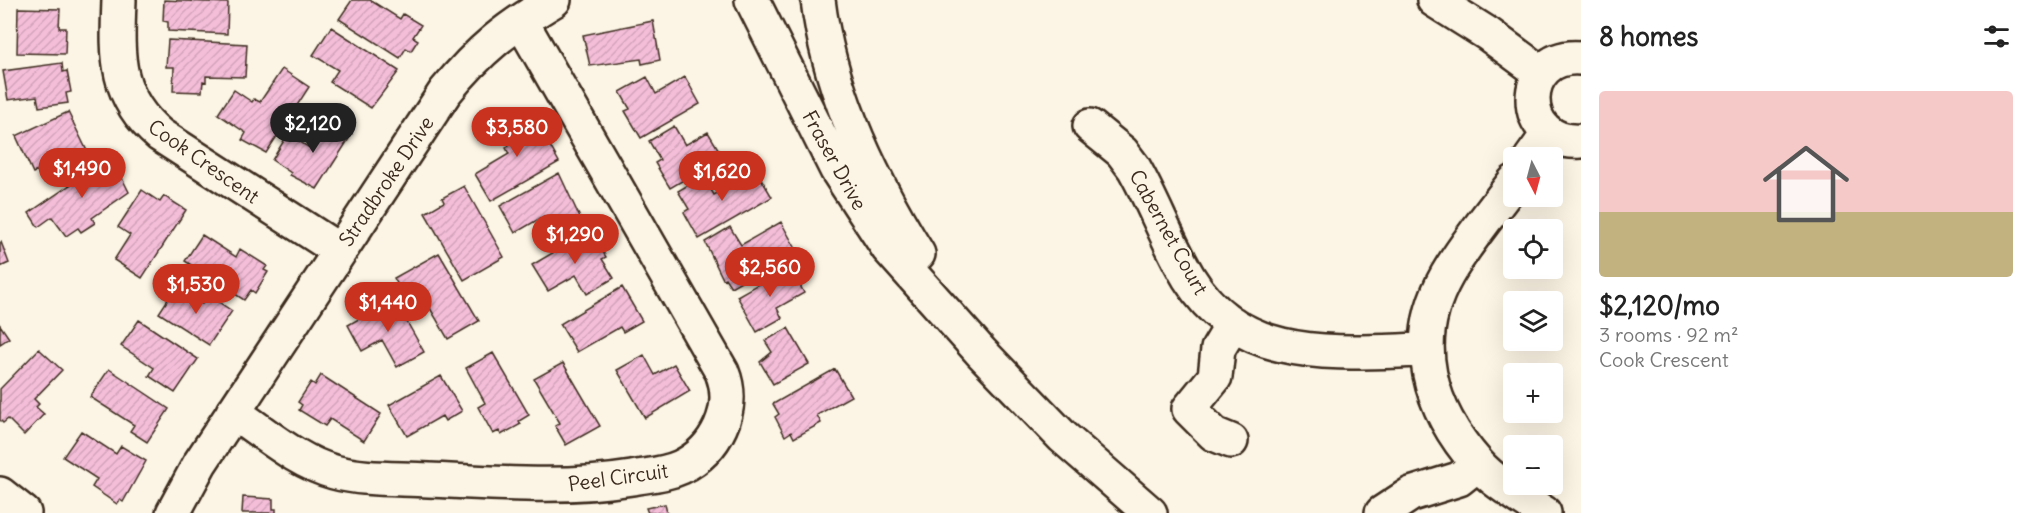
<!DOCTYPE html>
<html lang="en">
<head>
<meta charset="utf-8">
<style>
	body { margin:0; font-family:Delius,sans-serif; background:#f6f6f6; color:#222; height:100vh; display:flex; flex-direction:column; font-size:22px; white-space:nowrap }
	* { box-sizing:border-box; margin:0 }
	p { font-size:20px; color:#767676 }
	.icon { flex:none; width:33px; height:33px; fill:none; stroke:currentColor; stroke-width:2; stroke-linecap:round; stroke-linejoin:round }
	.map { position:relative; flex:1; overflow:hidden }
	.sheet { display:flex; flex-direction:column; background:#fff; width:450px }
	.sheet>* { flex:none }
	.needle { width:39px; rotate:174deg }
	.tools { position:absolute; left:1503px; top:147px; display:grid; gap:12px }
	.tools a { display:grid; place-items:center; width:60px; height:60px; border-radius:6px; background:#fff; box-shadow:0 6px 24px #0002; font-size:30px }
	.price { position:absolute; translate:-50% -51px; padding:0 14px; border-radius:21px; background:#c8321e; color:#fff; font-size:20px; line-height:39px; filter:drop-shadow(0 2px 3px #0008) }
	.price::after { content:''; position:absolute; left:50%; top:36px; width:18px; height:14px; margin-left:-9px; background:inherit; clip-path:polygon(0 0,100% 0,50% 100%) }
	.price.selected { background:#222; color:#fff }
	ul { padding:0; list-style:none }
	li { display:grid; align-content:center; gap:12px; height:318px; padding:0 18px }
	li span { display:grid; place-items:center; height:186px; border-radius:6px; color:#555 }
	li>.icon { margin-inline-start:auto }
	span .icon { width:108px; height:108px; fill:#fffc; stroke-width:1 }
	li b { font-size:26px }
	h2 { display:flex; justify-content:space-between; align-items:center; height:72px; padding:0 18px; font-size:26px }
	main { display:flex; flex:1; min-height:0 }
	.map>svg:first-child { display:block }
</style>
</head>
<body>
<main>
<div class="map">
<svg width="1581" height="513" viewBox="0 0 1581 513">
	<defs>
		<pattern id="building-hatch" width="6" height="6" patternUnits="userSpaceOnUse" patternTransform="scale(1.5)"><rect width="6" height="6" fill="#f4bed9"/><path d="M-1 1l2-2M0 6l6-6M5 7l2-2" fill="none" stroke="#d2a3ba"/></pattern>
	</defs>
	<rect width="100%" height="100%" fill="#fcf5e5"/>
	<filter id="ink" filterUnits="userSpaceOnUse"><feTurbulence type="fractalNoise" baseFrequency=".0167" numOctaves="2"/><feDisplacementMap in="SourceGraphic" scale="12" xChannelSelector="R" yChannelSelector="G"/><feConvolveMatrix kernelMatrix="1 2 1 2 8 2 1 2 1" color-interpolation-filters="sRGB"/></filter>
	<g filter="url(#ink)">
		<path fill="url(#building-hatch)" stroke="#3b2a1e" stroke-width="1.5" d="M164,0L228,3L227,34L168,31V22L163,21Z
			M352,0H370L400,19L403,14L421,25L413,37L418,40L411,51L406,48L400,58L339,19Z
			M18,8L60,9L59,28H66L65,54L17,53Z
			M653,21L660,60L642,64L641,59L590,66L583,35Z
			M331,27L399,71L371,108L330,82L338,70L313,55Z
			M168,40L247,44L245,77L206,76V82L203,81L202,92L173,91L174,67H166Z
			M62,63L63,72L67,71L71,92L66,93L68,103L39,107L37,96L8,100L3,71Z
			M282,69L309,87L266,153L242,140L246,133L218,114L234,90L252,102L254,99L260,102Z
			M647,77L656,94L685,77L700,104L641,138L625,111L630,109L620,92Z
			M523,111L540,142L546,139L559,162L491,201L475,174L509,154L506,148L509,146L497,126Z
			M68,112L88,153L60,166L58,162L33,173L16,136Z
			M326,118L352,134L317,189L290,175L291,173L272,160L288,134L308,147Z
			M674,126L685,145L708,132L723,157L670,188L655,163L660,160L649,141Z
			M98,158L110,175L113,173L118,180L122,178L129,192L92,218L95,223L81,232L78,228L66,236L52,217L38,227L29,213L80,178L76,173Z
			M756,170L772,197L699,239L684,212L689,209L678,191L703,176L714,195Z
			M559,173L581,220L555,235L544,216L515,233L500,206Z
			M464,186L504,257L464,280L425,213L444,202L442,198Z
			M142,190L160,202L164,196L186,210L142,278L114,260L130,235L118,227Z
			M781,222L796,249L731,287L725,278L723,279L705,242L730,227L741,245Z
			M590,231L606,257L602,259L614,278L587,294L576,275L548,291L532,265Z
			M202,235L236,257L240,249L267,266L264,270L268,272L255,293L251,290L244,300L185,261Z
			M1,242L9,263L0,267V243Z
			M439,253L479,321L448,339L420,291L406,299L394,278Z
			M790,266L804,293L777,308L782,318L757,332L737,296Z
			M176,287L202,304L208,295L232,311L209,345L159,313Z
			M622,287L642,321L623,332L620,327L577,352L560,324Z
			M394,299L424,352L397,367L382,340L362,351L348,325Z
			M139,320L198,359L175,393L149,376L154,368L121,346Z
			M0,325L9,338L0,344Z
			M788,328L809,364L773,384L760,362L772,352L765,341Z
			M39,349L62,370L34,399L39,404L36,407L44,414L24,435L8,419L3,423L0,420V389Z
			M493,353L529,415L519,421L521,424L501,435L499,431L493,434L478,407L485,403L466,368Z
			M644,355L655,375L674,364L690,391L645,418L617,370Z
			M563,363L600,426L566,445L555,426L560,423L534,379Z
			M109,369L169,409L147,442L130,431L134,425L90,397Z
			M835,369L851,396L817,415L821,423L794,438L791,432L785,436L775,417L779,414L773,404Z
			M321,375L381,414L364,441L330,419L325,426L299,410L302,405L298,402L311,382L315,385Z
			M441,376L462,411L445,421L442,416L407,436L389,405Z
			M81,431L116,454L121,446L146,461L123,502L120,500L117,504L92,487L97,479L63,457Z
			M243,497L273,499V509H276V513H242Z
			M665,504L667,513H648L646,508Z"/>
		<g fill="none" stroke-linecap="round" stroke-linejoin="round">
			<defs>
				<path id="minor" d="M119,0C117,55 114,96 160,135L340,251
					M752,0L837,170L888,248L981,352L1063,437L1150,513
					M818,0C829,91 870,177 918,254
					M1434,0L1488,34L1541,73
					M1581,58C1517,52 1517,146 1581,141
					M1090,126L1122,152L1134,168C1154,203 1168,243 1189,278C1243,366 1338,352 1427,350
					M1531,158L1549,133
					M1514,182C1491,213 1466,242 1447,275C1409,342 1429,409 1478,464C1495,483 1522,498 1544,513
					M233,412C265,433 297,462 334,472C364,480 398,478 429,480C497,483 565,489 632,478C649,475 666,474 681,467C716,450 737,409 722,372L521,21
					M1231,441L1214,434L1189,409L1215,377L1218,349L1233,324
					M0,494L24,513
					M173,513L200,463L445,92C480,49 507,28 554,0
					M1382,513L1411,494L1459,479L1478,464"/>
			</defs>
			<use href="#minor" stroke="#3b2a1e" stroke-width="38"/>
			<use href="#minor" stroke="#fcf5e5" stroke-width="33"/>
		</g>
	</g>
	<g text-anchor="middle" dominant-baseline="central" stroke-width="4.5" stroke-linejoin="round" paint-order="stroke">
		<g font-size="20" fill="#3b2a1e" stroke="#fcf5e5">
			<text transform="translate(835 160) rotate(61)">Fraser Drive</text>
			<text transform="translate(204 161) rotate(35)">Cook Crescent</text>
			<text transform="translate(386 181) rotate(-56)">Stradbroke Drive</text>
			<text transform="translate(1169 232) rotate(61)">Cabernet Court</text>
			<text transform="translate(618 477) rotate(-8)">Peel Circuit</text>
		</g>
	</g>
</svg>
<div class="tools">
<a><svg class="needle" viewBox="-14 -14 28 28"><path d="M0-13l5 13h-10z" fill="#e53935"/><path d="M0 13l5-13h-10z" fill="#767676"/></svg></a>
<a><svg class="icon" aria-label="locate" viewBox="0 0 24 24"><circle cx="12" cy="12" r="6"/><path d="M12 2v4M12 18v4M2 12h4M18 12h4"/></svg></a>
<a><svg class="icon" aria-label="layers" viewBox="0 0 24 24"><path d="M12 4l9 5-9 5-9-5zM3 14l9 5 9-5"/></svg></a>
<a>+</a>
<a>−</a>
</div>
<b class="price selected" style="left:313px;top:154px">$2,120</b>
<b class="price" style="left:517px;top:158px">$3,580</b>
<b class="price" style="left:82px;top:199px">$1,490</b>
<b class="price" style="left:722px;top:202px">$1,620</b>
<b class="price" style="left:575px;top:265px">$1,290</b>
<b class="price" style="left:770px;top:298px">$2,560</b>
<b class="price" style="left:196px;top:315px">$1,530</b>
<b class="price" style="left:388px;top:333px">$1,440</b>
</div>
<section class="sheet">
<h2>8 homes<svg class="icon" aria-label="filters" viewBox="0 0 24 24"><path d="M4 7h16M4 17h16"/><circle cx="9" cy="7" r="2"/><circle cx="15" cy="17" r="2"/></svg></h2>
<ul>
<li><span style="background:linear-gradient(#f6c9c9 65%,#c2b280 0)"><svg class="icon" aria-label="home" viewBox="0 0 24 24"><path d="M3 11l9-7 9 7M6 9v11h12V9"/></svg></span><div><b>$2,120/mo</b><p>3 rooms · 92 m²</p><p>Cook Crescent</p></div></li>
</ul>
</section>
</main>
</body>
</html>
